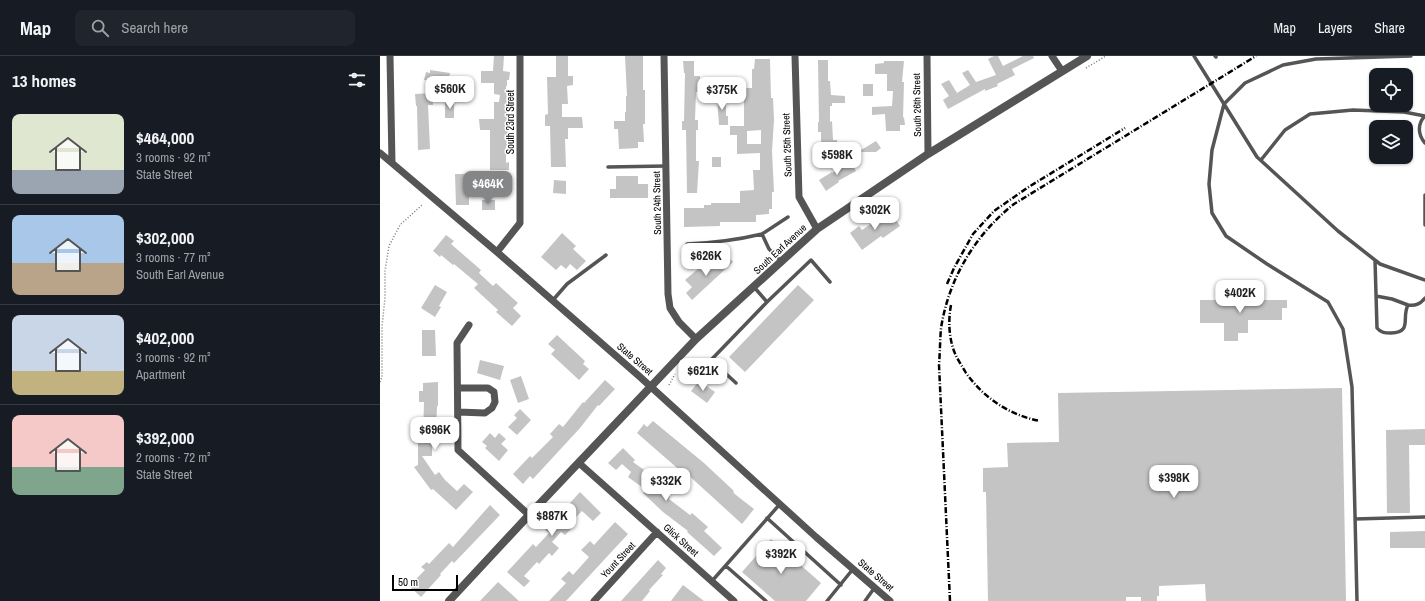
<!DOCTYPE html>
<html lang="en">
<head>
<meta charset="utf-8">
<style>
	body { margin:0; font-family:"Archivo Narrow",sans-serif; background:#20242c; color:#f1f3f6; height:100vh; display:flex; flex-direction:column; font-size:15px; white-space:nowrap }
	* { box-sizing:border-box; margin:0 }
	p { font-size:13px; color:#9ea1a6 }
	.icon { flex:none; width:22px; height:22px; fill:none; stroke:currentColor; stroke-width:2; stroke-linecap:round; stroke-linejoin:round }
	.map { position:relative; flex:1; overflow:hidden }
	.panel { display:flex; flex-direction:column; background:#171b24; width:380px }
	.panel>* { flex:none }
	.fabs { position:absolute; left:989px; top:12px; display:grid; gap:8px }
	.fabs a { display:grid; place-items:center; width:44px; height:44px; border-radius:8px; background:#171b24; box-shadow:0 1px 3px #0004; font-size:20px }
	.scale { position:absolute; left:12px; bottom:10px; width:66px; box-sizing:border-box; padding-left:4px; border:2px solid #000; border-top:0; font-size:11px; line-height:14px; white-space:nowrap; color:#000; -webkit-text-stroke:3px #fff; paint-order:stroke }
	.price { position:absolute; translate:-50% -34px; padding:0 9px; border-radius:8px; background:#fff; color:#222; font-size:13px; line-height:26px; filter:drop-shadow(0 1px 2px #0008) }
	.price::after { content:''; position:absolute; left:50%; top:24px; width:12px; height:9px; margin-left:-6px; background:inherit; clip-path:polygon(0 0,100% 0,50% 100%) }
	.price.selected { background:#858687; color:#fff }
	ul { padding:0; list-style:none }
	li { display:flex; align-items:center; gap:12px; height:100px; padding:0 12px }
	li+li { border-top:1px solid #363941 }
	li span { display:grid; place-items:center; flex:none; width:112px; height:80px; border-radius:8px; color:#555 }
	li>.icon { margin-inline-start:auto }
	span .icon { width:48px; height:48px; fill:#fffc; stroke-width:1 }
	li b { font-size:17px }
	h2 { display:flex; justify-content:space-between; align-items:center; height:48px; padding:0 12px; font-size:17px }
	header { display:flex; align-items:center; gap:24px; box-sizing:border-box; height:56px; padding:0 20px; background:#171b24; border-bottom:1px solid #363941 }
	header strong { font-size:19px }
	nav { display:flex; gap:22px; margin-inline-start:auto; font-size:14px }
	.search { width:280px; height:36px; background:#20242c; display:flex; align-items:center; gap:10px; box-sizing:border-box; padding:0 14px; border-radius:8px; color:#9ea1a6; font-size:15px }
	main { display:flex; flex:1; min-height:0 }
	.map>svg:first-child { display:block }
</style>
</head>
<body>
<header>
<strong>Map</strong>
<div class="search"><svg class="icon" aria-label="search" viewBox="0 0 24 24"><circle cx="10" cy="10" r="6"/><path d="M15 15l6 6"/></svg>Search here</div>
<nav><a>Map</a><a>Layers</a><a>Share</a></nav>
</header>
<main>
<section class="panel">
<h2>13 homes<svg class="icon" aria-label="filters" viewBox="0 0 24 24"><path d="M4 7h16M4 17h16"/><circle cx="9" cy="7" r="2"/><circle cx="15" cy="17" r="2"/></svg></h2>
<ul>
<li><span style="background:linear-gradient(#dfe7d0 70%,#9aa5b1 0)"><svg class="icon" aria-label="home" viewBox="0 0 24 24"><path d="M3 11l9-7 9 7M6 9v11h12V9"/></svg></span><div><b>$464,000</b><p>3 rooms · 92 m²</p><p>State Street</p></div></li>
<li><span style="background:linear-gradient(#a9c7e8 60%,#b9a48a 0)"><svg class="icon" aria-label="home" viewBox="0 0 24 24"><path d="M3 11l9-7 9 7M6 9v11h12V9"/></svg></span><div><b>$302,000</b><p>3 rooms · 77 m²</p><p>South Earl Avenue</p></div></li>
<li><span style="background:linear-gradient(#c9d6e8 70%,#c2b280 0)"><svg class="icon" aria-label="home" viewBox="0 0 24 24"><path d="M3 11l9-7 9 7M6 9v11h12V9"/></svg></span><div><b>$402,000</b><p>3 rooms · 92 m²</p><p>Apartment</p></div></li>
<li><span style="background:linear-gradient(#f6c9c9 65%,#7fa58c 0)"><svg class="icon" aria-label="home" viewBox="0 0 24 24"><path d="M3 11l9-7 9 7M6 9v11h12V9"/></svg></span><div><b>$392,000</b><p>2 rooms · 72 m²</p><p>State Street</p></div></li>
</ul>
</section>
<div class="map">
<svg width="1045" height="545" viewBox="0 0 1045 545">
	<rect width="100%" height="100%" fill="#fff"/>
	<path fill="#c4c4c4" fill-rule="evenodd" d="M114,0H124L123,15L130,16L129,24H127V30H126L129,90H126V107L129,106V114H110V74H100L99,63H114V46H119L120,39L114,38V27H101V15H113Z
		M176,0H188V20H193V29L187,30L188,48H182V61H202L203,72H188V83H185L186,111H171L170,70H165V59L168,58L167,21H176Z
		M245,0H263V34H265V68H263L264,86H258V92L239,93L238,73H234V65H245V56H246V40H247Z
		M614,0H618L623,10L643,0H653L654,2L632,13L635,19L617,28L618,30L605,35V33L568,53L563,44L569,40L561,28L569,24L577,37L590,29L582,17L588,14L596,26L616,19L608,3Z
		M375,3H390L391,42H393L394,64L392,95L394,136H392V153H389V158L376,159V166H340V170L304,171V152H324V149H331V147H360V135L374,134L373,114H380V97L357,98V79H350V70H364V32H372V13H374ZM381,74V88H367V75Z
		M438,4H448V25H450L451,39L465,40V47H452V50H450V66L452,65L453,84H457V97H441V76H438V66H439Z
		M303,5H314V20H320V36H316L315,64H318V74H316V105H319L317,137H307L306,74H302V65H304L305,17H304Z
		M504,5H524L522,26H524L523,62L524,61L525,69H520V75H506L505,58L492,59V51L512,50L513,35H507V18H495V8L504,7Z
		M50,14L70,17L68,27L44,24L46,16L50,17Z
		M483,28H493V40H483Z
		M52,37L53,49H48L50,93L38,94L37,50H36L35,38Z
		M337,41H346V60H348V69H339Z
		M65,45H74V62H65Z
		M496,85L501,92L496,96H478Z
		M332,101H341V111H332Z
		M471,106L476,115L458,125L459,126L446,135L439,124L452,116V117Z
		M75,118H89V149H76Z
		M236,120H258V128H268V142H230V133H236Z
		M174,124L186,125V138L173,137Z
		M102,144H115V154H102Z
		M510,155L520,170L503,182L501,180L482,194L470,177L479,170L482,174Z
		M182,177L196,190L193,193L206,205L197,214L190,208L186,213L181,209L176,214L161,201Z
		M66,179L74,185L71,188L101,214L99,217L113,230L116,227L138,247L133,252L141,260L132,270L116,256L118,254L94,232L98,228L74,208L73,209L61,199L60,201L53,195Z
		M347,199L353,206L312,244L306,237L312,231L305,224L319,212L321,214L330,206L334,211Z
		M55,229L67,236L59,250L61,251L55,261L41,252Z
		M418,229L434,244L365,316L349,301Z
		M820,244H907V252H902V264H868V277H858V285H844V267H820Z
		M42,274H55L56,300H42Z
		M177,279L205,305L203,308L209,313L199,324L171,298L175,294L168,288Z
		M100,304L124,310L120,324L97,317Z
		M141,320L149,343L138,347L130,324Z
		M225,324L235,333L219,350L218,349L200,372L153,423L150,420L143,428L133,418L150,400L152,402L173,381L170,378L179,368L183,371L203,346L204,347Z
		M319,325L335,336L327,347L311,335Z
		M58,326V350H57L56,376L52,375V400H42L55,419L59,416L65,424L77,435L84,428L93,436L76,454L53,433L51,434L34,411L38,409V381L43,382L44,346H39V335H43V327Z
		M962,332L966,545H826L825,528L779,530V540H777V545H761V541H746V545H608L606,436H603V412L628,411L627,387L679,386L678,337Z
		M140,353L151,364L137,379L128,371L137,362L134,359Z
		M273,365L324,407L354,435L353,436L356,439L374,453L362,468L305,416L304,418L257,377L264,368L267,371Z
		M1045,373V389H1029L1030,457H1007L1006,374Z
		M110,377L115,382L119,377L126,383L121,388L128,394L119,405L105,392L107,390L102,386Z
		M243,392L255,404L253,406L274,421L272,424L290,441L289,443L310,459L312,457L328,471L324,475L342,492L334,500L307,476L308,475L283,456L263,437L266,434L248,421L251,416L242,408L236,414L228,407Z
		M200,436L221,457L213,465L202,455L189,468L193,471L185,479L181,476L172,486L179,492L172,500L169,497L159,508L157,506L144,520L150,525L144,531L127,516L153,488L156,491L169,477L165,474Z
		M110,449L120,459L74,507L72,505L60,518L61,519L41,541L29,530L45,514L41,511L47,506L49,508L69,487L73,491Z
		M235,466L248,478L186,545H169L186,527L181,523L189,515L193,519L209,501L201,494L210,485L214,489Z
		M1045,475V492H1010V476Z
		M391,483L441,527L426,545H395L362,516Z
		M278,504L286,512L281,518L283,519L269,534L270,535L262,545H241Z
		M118,526L139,545H100Z
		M303,529L324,545H291Z"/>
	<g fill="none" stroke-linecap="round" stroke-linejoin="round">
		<path stroke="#777" stroke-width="1.5" stroke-dasharray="1 2" stroke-linecap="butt" d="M706,12L726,0
			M0,326L2,321V270L5,242V215L9,190L20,169L42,149
			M289,329L295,318"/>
		<path stroke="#555" stroke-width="3.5" d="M814,0L844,48L865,27L903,9L936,3L1031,0
			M835,0L836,1
			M844,48L832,94L829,128L832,157L846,180L887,208L948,246L963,273L972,331L977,545
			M844,48L877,101L958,175L1000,208L1045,224
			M1045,60C1037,68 1038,79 1045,87
			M881,104L905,74L930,58L973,54L1024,56L1045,60
			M228,111L286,110
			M1045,139V169
			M307,188C332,187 357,184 382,178
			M995,204L997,272C1001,277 1005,277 1011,277C1033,276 1021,262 1028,249C1036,250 1040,248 1045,242
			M401,205L389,193L382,178L408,161
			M374,231L387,246L431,204L450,226
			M996,240L1012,243L1028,249
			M173,244L187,228L226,199
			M356,327L331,304L387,246
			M387,462L461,529
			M975,463L1045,461
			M346,510L386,545
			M332,525L400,448
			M447,545L473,513
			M485,545L495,531"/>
		<path stroke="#555" stroke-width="7" d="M10,0L12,107
			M284,0L288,238L290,252L299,266L316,283
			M415,0L419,141L437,173
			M547,0L548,98
			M672,0L682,15
			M0,97L117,196L259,320L436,481L510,545
			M117,196L140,167V0
			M89,269L77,287L78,394L149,459
			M78,332H108L114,336L115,346L112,352L105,357L78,356
			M199,407L354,545
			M214,545L277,476"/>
		<path stroke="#555" stroke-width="8" d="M69,545L149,459L316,283L437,173L548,98L707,0"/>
		<path stroke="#000" stroke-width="2.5" stroke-dasharray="6 2 1 2" stroke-linecap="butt" d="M567,228L574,212L593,178L614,155L647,132L745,72
			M571,249C568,265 569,281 574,295C577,303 582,310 586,317C604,342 629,359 660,365
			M570,545L559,309C560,296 560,284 561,272C569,222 595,179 634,148L876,0"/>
	</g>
	<g text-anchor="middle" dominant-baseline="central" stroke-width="3" stroke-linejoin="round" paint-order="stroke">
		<g font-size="10" fill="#000" stroke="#fff">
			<text transform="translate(537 49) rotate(-91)">South 26th Street</text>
			<text transform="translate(130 66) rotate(-90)">South 23rd Street</text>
			<text transform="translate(407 89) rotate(-92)">South 25th Street</text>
			<text transform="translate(277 147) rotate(-91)">South 24th Street</text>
			<text transform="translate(400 193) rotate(-43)">South Earl Avenue</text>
			<text transform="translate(255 303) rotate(41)">State Street</text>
			<text transform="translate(301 484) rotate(42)">Glick Street</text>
			<text transform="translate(238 504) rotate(-47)">Yount Street</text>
			<text transform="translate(496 519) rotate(41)">State Street</text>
		</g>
	</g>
</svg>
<div class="fabs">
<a><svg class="icon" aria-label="locate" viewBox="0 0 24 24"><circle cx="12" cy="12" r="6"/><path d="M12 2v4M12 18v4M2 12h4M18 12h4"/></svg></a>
<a><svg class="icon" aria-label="layers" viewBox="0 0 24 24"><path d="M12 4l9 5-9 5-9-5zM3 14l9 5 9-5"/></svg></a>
</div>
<div class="scale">50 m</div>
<b class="price" style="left:70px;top:54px">$560K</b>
<b class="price" style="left:342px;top:55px">$375K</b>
<b class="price" style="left:457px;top:120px">$598K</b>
<b class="price selected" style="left:108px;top:149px">$464K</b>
<b class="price" style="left:495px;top:175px">$302K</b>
<b class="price" style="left:326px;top:221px">$626K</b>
<b class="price" style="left:860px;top:258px">$402K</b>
<b class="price" style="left:323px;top:336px">$621K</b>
<b class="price" style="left:55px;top:395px">$696K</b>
<b class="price" style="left:794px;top:443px">$398K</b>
<b class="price" style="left:286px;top:446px">$332K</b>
<b class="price" style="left:172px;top:481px">$887K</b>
<b class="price" style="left:401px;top:519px">$392K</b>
</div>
</main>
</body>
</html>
